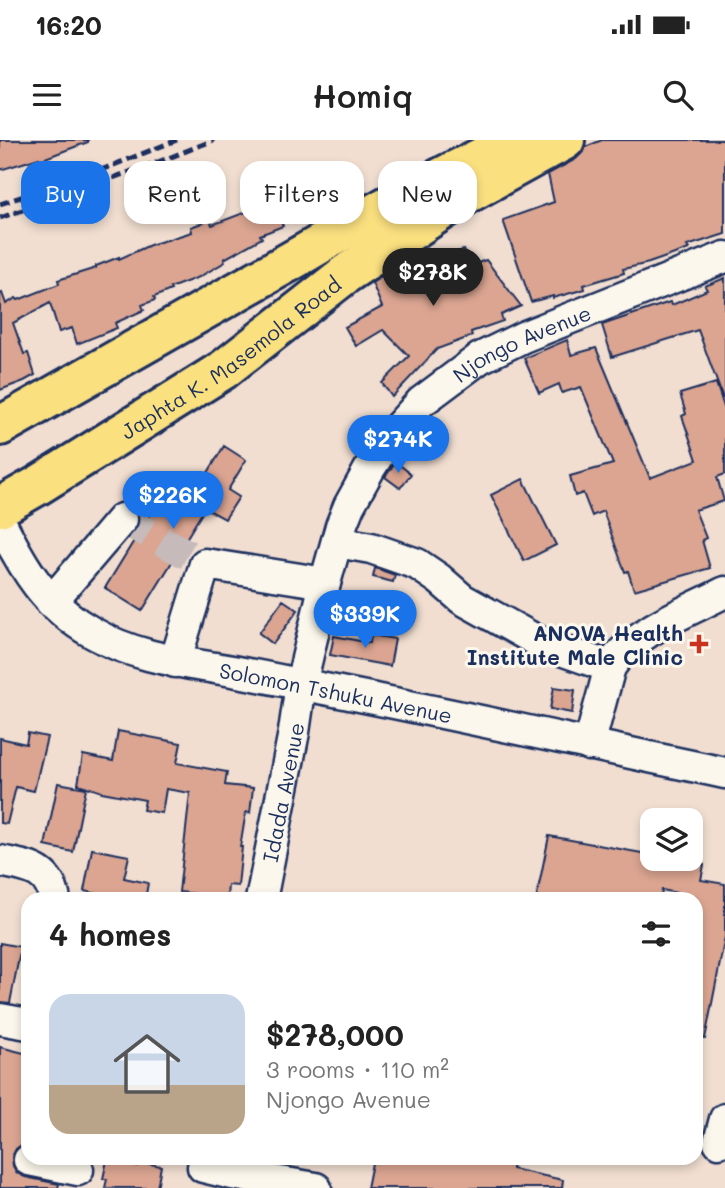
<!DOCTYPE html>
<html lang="en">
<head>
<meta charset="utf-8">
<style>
	body { margin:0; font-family:Mali,sans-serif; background:#f2f2f2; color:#222; height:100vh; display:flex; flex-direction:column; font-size:26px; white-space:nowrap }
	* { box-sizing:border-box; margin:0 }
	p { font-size:23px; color:#767676 }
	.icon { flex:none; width:38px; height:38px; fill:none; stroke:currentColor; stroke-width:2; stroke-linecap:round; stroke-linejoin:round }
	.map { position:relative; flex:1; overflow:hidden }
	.drawer { position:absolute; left:21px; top:752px; width:682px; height:273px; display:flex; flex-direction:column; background:#fff; border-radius:21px; box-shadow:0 4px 10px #0003 }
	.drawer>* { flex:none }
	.top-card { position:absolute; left:21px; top:21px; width:684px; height:63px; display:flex; gap:14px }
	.buttons { position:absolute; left:640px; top:668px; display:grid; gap:14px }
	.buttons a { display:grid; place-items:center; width:63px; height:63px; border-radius:14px; background:#fff; box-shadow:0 4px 10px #0003; font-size:35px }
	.price { position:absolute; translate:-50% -60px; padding:0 16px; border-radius:24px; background:#1a73e8; color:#fff; font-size:23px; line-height:46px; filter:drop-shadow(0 2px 4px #0008) }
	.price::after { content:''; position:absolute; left:50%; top:42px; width:21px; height:16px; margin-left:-10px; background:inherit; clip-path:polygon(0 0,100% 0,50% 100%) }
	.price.on { background:#222; color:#fff }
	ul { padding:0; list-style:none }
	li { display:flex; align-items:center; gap:21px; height:175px; padding:0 28px }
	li+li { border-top:2px solid #e0e0e0 }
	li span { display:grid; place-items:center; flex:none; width:196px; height:140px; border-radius:21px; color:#555 }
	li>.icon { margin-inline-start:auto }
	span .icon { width:84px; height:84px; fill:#fffc; stroke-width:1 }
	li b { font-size:30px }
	h2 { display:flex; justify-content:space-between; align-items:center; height:84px; padding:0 28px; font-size:30px }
	.tag { padding:0 24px; border-radius:21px; background:#fff; box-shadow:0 4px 10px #0003; font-size:24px; line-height:63px }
	.tag.on { background:#1a73e8; color:#fff }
	.status { display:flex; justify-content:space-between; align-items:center; height:49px; padding:0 35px; background:#fff; direction:ltr }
	.status svg { height:19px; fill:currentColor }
	header { display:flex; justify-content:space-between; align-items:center; height:91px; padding:0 28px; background:#fff; font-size:32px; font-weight:600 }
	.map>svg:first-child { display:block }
</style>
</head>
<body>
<div class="status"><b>16:20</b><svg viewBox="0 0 49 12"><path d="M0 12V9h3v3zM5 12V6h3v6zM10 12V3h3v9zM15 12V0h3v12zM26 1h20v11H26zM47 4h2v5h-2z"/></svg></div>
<header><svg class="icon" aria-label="menu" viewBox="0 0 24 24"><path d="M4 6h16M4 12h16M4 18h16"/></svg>Homiq<svg class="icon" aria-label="search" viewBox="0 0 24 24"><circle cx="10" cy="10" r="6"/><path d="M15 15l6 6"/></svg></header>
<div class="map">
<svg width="725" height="1048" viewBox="0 0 725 1048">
	<rect width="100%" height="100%" fill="#f1ded1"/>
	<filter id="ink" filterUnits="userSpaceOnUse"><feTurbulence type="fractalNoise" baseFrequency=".0143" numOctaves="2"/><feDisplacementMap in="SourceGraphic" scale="14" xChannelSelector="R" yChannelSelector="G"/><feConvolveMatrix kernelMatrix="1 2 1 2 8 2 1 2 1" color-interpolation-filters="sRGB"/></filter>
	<g filter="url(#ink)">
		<path fill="#dba591" stroke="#1b2f5e" stroke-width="2" d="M0,0H88V2L40,20L39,18L0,30Z
			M602,0H725V94L687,106L689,109L649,123L623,129L624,133L584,145L585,149L553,158V156L531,162L503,80L554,62L548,34L576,19L583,12L585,7Z
			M352,24L362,44L331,62L327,55L310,58L277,73L283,86L260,95L262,98L224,119L225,122L199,137L170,148L171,150L154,157L155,160L142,165L144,170L115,183L117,188L77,204L72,188L59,192L50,163L13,183L24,214L28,213L35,235L24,241L0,250V154L2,153L6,164L16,158L18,160L59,144L58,140L96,128V126L119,117V119L150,105L192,92L191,87L210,80L212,85L257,68L255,63L292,48L318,42Z
			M464,110L472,125L486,120L521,166L501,175L503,181L471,192L472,196L437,209L392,257L382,243L409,216L383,190L356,206L345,187L382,167L372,143L405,121L421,111L427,121Z
			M725,138V258H723L698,190L612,217L602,185L670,162L672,165L707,150L705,146Z
			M567,200L571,215L596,208L650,338L697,320L682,276L686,274L680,254L716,243L725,270V334L717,337L724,361L695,370L706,398L702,400L710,428L634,450L628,431L625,432L603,371L592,376L583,353L575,356L570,336L613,324L581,247L562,253L559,244L539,253L524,218Z
			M224,306L246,320L228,350L239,357L225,379L205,368L142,471L105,448L162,355L182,367L202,334L206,336Z
			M396,322L411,334L400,348L385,337Z
			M523,339L556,405L524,421L491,355Z
			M375,428L395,435L393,442L373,437Z
			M283,460L298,470L273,504L259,493Z
			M371,495L395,499L390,526L330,515L334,496L370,503Z
			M554,547L575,550L572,573L550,569Z
			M118,591L181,603L177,623L227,632L225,645L253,648L250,673L246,672L240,707H242L238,746L228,745L227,757L179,752L190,653L166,649L162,673L143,670L145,660L102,652L78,644L83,615L113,621Z
			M28,593L47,597L34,651L16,647L7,684L0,683V598L26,604Z
			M58,643L86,648L73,712L45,706Z
			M549,696L653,715V719H676L704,725L701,740L725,744V797L705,899L696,898V757L662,750L661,760H603L586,756L585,760H536Z
			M92,709L129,716L124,738L148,743L145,760H126L84,751Z
			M0,803L21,807L10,863L0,862Z
			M0,907L28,914V1003L23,1004L16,1009L12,1017L13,1026L17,1033L25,1037L59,1044L58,1048H0Z
			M373,1018H514L512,1029L563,1040L562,1048H367Z
			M107,1020L138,1026L139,1022L161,1026L157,1048H105L107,1039H103Z"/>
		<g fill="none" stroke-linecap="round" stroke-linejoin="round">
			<path stroke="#c6bbba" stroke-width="30" stroke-dasharray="30 15" stroke-linecap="butt" d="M122,379L205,424"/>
			<defs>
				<g id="minor">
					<path id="s1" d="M0,381C23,428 46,467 93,493C131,515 173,521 215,528C245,533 274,539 304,545C445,572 585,604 725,633"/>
					<path d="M337,402L371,408L417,424L439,439L462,459L541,503L610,527"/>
					<path d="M51,462L122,379"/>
					<path d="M175,522L205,424L325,443"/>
					<path d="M589,605L610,527C634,491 687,472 725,452"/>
					<path d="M0,721C27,727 49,727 55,760"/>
					<path id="s2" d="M261,760L294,592L301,544L325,443L341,386L349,366L370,328L392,294L421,262L480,218L523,197L563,181L725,117"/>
					<path d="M0,879L28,884"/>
					<path d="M719,1002L725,979"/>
					<path d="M29,1020L78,1030"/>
					<path d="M203,1027L232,1034L316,1048"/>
				</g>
				<g id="major">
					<path d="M0,286L305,113C373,72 441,36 513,2"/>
					<path id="s3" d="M0,367L37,346L223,230L347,133L467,54L565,0"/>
				</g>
			</defs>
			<use href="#minor" stroke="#1b2f5e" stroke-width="35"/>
			<use href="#major" stroke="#1b2f5e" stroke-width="44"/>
			<use href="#minor" stroke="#fbf7ec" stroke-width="30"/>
			<use href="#major" stroke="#fbe080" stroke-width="38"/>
			<path stroke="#1b2f5e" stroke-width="5" stroke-dasharray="10 5" stroke-linecap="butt" d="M0,64L101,30L177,0
				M0,78L166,19L214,0"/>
		</g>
	</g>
	<path fill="#c8321e" stroke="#fbf7ec" stroke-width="2.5" d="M695.5 493.5h7v7h7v7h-7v7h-7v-7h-7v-7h7z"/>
	<g text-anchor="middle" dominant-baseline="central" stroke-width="6" stroke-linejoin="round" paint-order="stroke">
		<g font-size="21" fill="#1b2f5e" stroke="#fbf7ec">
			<text stroke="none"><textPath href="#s2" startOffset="649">Njongo Avenue</textPath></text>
			<text stroke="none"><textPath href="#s3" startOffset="275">Japhta K. Masemola Road</textPath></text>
			<text stroke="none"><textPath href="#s1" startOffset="399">Solomon Tshuku Avenue</textPath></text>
			<text stroke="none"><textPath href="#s2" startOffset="110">Idada Avenue</textPath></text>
		</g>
		<g font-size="21" font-weight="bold" fill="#1b2f5e" stroke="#fbf7ec" text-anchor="end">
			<text x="683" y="492">ANOVA Health<tspan x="683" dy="24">Institute Male Clinic</tspan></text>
		</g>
	</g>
</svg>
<div class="buttons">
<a><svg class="icon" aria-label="layers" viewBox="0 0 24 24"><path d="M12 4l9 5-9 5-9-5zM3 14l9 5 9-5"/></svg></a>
</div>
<b class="price on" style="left:433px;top:168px">$278K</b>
<b class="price" style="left:398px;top:335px">$274K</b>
<b class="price" style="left:173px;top:391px">$226K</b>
<b class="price" style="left:365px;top:510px">$339K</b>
<div class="top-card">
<a class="tag on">Buy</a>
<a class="tag">Rent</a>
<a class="tag">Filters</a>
<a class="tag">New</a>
</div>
<section class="drawer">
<h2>4 homes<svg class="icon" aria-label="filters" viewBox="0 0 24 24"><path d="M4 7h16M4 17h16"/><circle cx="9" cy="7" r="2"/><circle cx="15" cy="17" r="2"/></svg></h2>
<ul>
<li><span style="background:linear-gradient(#c9d6e8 65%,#b9a48a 0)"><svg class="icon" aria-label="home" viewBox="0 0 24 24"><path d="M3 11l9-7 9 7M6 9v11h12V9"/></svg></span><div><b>$278,000</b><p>3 rooms · 110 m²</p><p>Njongo Avenue</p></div></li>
</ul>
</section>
</div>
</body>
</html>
